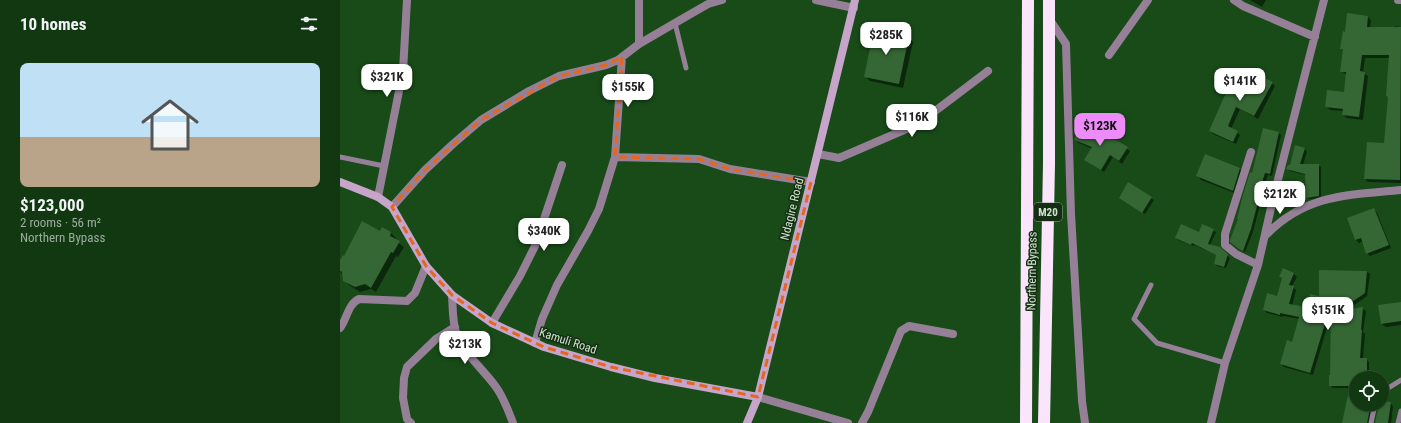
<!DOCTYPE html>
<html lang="en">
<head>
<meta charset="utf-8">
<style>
	body { margin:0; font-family:"Roboto Condensed",sans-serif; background:#1f4320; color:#f1f3f6; height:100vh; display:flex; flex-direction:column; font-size:15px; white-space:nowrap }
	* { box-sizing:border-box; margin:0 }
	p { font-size:13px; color:#9cac9f }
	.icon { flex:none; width:22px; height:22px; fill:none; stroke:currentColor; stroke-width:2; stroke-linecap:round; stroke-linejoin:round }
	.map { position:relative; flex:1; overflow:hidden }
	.drawer { display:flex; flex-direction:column; background:#123812; width:340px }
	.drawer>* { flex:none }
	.controls { position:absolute; left:1009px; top:371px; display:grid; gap:8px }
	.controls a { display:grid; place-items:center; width:40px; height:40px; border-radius:50%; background:#123812; box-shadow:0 1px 3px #0004,0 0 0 1px #315232; font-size:20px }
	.price { position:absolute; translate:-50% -34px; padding:0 9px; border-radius:8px; background:#fff; color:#222; font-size:13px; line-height:26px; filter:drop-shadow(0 1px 2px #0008) }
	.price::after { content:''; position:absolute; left:50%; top:24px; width:12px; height:9px; margin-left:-6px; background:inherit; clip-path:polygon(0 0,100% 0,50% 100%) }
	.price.active { background:#ed8cf9; color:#111 }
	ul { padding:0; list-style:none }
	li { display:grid; align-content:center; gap:8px; height:212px; padding:0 20px }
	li+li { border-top:1px solid #315232 }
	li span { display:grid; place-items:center; height:124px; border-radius:8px; color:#555 }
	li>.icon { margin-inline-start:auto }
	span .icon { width:72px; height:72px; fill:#fffc; stroke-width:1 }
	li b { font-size:17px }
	h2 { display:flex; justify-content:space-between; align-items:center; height:48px; padding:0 20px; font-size:17px }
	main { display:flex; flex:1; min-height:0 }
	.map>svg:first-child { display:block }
</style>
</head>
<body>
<main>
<section class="drawer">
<h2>10 homes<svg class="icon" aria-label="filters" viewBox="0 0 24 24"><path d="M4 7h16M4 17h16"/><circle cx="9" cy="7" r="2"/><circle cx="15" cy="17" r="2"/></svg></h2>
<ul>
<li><span style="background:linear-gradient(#bfe0f5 60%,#b9a48a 0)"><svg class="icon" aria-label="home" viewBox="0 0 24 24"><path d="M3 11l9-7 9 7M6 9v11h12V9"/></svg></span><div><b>$123,000</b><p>2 rooms · 56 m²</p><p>Northern Bypass</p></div></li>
</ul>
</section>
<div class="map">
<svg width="1061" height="423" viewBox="0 0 1061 423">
	<rect width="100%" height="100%" fill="#184b18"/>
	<path fill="#0007" d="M910,0H926L922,7Z
		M1028,17L1031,20L1030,28H1055V26L1061,27V183L1028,182L1025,179L1045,144L1049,98L1047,96L1050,58H1025L1023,73L1028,76L1023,120L1007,118L1003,115L1004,111L990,110L986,106L1004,93L1007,75L1001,71L1004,50L1001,48L1006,33Z
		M569,37L573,42L563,88L530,81L525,76Z
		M932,83L935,86L918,119L900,109L891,129L900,135L896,144L873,134L870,131L894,90Z
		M939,133L941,135L932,176L928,175L918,204L920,205L913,232L905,252L894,245L913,174Z
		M735,140L777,142L790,151L782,164L773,157L764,172L746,160L753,149L739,143Z
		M956,147L965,149L967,152L963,165H978L981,167V198L969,199L967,197L966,175L950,171L948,168L950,166Z
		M900,169L903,173L897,194L861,180L858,176Z
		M788,184L814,200L805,214L780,198Z
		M1034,210L1037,213L1051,248L1030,256L1027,253L1023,241L1019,243L1016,240Z
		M863,225L876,232L870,245L879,248L890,258L886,268L877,266L875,263L877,255L854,245L853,246L838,240L836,238L859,233Z
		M42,229L51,233L56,238L55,240L64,247L58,257L56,256L36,292L31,289L20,292L9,285L4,280V274L0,272V262L4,257L40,232Z
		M980,271L1027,272L1030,274L1027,296L1006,311L1023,309L1026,311L1023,332L1025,334L1023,359H1026L1029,362V378H1016V404H1037L1031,423H1003L1010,388H993L990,385L991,376V314L973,375L944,367L941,364L953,343L960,319L943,316V317L927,313L924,310L938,297L943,279L940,277L954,274L957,277L952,286L956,290L952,306L968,308L980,297Z
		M1061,303V325L1046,327L1042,324Z
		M1042,402L1050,403L1053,406L1051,423H1036L1040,404H1042Z"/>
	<path fill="#346733" d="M1007,13L1028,16L1027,27H1061L1060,180L1024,179L1027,142L1044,143L1048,97L1046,96L1049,55H1022L1020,71L1025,72L1019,117L1002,115L1003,109L985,107L987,90L1004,92L1006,72H1000L1003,49H1000L1003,31L1005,32Z
		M534,29L569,36L559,84L524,77Z
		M905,68L933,82L914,116L896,107L888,126L898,131L893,142L869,131L889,86L894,88Z
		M739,125L778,141L788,147L779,161L770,155L761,170L744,160L752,147L734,140Z
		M923,128L939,132L930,174L925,173L916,201L918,202L911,229L903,251L899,249L890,242V240L898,219H897L903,195L910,172L912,173Z
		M955,145L965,148L960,164H979V196L966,198L965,174L946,169L948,165H950Z
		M865,154L900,168L893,191L856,176Z
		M788,182L812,197L802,213L779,198Z
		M1034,208L1049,245L1026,254L1021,238L1015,240L1007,218Z
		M22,221L40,231L42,227L51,232L50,236L60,241L53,253L51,252L31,288L25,284L15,287L3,281L2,272L0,271V260L3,255L4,256Z
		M841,224L859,232L862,224L874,229L868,244L880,247L888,254L884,267L874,264L876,255L852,243L851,245L835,238Z
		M943,268L954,273L949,285L954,286L949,304L967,307L970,294L979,296V270L1027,271L1025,293L999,311L1023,307L1021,330H1022L1020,358H1027V372L1026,378H1016V404H1031L1027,423H1002L1010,386H989V375H990L991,304L970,373L940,364L947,340L952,342L959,317L940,313V315L923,310L927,293L937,296L942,278L939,277Z
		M1061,302V321L1041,324L1038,305Z
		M1042,401L1051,402L1048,423H1035L1039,404H1042Z"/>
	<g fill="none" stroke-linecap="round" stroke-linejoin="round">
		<path stroke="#968098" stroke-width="5" d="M335,23L346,68
			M0,157L44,166
			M811,285L794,319L817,343L885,363
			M1042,392L1061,380
			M1031,423L1035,404
			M1058,423L1061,411"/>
		<path stroke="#968098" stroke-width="8" d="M299,0V44
			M476,0L514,8
			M894,0L903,6L975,37
			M1058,0H1061
			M710,20L726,44L731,214L742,401L745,423
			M769,55L808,0
			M911,152L885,234V245L896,254L918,265
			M478,154L499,158L578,124L648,71
			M275,157L282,57
			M38,197L63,71L67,0
			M52,207L85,170L113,144L141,120L189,91L219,76L266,65L278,60L299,44L335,23L368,4L382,0
			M926,235C966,194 1008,195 1061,190
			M112,295C113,308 112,323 117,335C125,355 144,370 156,387C164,398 168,410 173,423
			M152,323L180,276L195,246L222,165
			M0,328C7,319 8,304 19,299L67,301L75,293L86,266
			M195,343L202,319L217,285L248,231L259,209L275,157L359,159L390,169L471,182
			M418,397L508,423
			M71,423L67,419L63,398L64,378L67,367L96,339L115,327
			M522,423L528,412L561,331L569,326L613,334
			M871,423L885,363L918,265L933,199L984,0"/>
		<path stroke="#c7a4ca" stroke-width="8" d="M0,182L38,197L52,207L86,266L112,295L152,323L204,347L271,367L315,378L418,397
			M407,423L418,397L515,0"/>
		<path stroke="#fbe5fd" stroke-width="12" d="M686,423L688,0
			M704,423L709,164V0"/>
	</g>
	<path fill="none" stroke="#e5671f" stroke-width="3" stroke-dasharray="8 5" stroke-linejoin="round" d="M282,57L275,157L359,159L390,169L471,182L418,397L271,367L204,347L152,323L112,295L86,266L52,207L85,170L141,120L219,76L266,65Z"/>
	<g text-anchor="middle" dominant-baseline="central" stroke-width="3" stroke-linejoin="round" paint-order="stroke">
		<rect fill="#162c15" stroke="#94ae92" stroke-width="1" x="694" y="203" width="28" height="18" rx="3"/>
		<g font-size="11" font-weight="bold" fill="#cae5c8">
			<text x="708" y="212">M20</text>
		</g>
		<g font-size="12" fill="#cae5c8" stroke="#162c15">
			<text transform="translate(452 209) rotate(-76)">Ndagire Road</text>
			<text transform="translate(692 271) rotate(-89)">Northern Bypass</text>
			<text transform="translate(228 341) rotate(18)">Kamuli Road</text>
		</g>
	</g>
</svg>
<div class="controls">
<a><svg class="icon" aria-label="locate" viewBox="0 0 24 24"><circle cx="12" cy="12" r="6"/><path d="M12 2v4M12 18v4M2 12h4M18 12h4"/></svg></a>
</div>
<b class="price" style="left:546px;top:56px">$285K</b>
<b class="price" style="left:47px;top:98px">$321K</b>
<b class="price" style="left:900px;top:102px">$141K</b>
<b class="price" style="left:288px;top:108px">$155K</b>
<b class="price" style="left:572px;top:138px">$116K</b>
<b class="price active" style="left:760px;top:147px">$123K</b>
<b class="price" style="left:940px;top:215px">$212K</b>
<b class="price" style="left:204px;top:252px">$340K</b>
<b class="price" style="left:988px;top:331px">$151K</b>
<b class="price" style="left:125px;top:365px">$213K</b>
</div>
</main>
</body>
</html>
